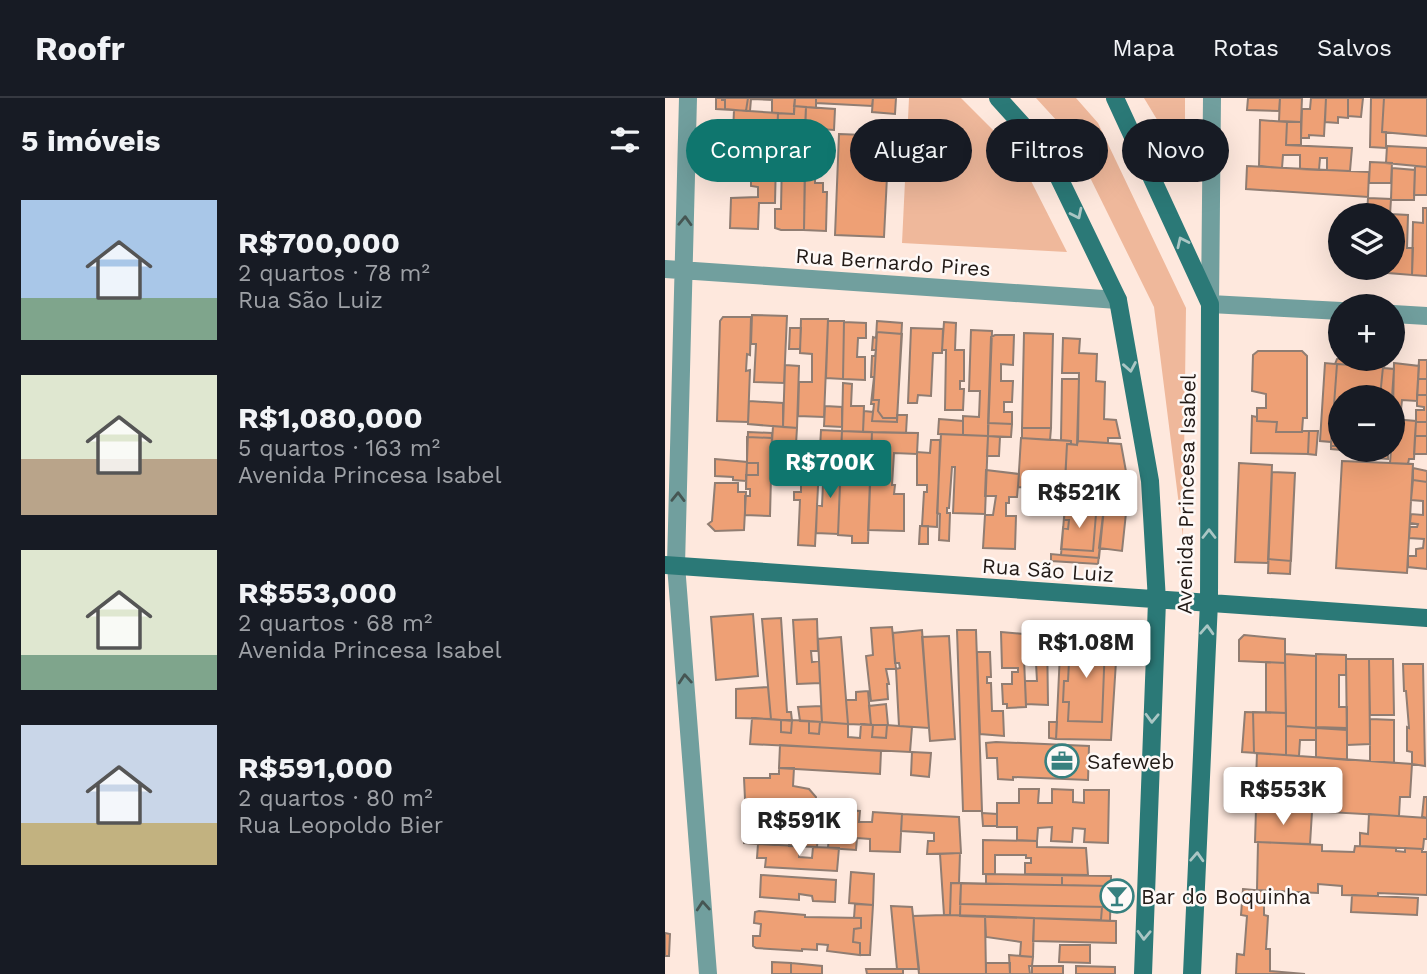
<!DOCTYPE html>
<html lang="pt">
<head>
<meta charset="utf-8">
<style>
	body { margin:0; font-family:"Work Sans",sans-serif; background:#20242c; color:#f1f3f6; height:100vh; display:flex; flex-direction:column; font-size:26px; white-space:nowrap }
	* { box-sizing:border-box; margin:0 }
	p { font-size:23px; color:#9ea1a6 }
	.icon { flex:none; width:38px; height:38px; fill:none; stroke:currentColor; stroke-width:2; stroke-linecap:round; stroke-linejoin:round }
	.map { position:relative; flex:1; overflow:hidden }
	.drawer { display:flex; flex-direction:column; background:#171b24; width:665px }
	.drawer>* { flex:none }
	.top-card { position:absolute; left:21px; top:21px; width:635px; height:63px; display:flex; gap:14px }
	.controls { position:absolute; left:663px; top:105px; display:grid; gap:14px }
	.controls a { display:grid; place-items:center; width:77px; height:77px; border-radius:50%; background:#171b24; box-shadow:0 7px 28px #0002; font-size:35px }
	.price { position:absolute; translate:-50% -60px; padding:0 16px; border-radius:7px; background:#fff; color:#222; font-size:23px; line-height:46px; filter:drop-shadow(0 2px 4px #0008) }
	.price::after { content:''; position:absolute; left:50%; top:42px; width:21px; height:16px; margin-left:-10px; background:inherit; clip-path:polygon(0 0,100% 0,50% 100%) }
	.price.active { background:#0f766e; color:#fff }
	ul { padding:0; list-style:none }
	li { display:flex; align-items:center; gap:21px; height:175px; padding:0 21px }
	li span { display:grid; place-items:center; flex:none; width:196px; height:140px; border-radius:0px; color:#555 }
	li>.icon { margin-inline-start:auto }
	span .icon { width:84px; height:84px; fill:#fffc; stroke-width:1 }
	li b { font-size:30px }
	h2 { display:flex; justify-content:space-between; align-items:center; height:84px; padding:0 21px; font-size:30px }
	.chip { padding:0 24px; border-radius:32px; background:#171b24; box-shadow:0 7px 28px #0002; font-size:24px; line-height:63px }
	.chip.active { background:#0f766e; color:#fff }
	header { display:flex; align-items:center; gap:42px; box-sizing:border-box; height:98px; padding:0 35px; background:#171b24; border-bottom:2px solid #363941 }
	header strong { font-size:33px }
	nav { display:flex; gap:38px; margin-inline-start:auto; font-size:24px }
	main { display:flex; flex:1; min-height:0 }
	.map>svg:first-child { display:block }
</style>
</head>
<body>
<header>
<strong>Roofr</strong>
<nav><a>Mapa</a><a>Rotas</a><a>Salvos</a></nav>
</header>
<main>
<section class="drawer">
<h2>5 imóveis<svg class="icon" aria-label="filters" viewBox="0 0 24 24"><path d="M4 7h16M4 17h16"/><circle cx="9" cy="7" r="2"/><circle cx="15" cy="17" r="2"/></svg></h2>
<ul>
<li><span style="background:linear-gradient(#a9c7e8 70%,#7fa58c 0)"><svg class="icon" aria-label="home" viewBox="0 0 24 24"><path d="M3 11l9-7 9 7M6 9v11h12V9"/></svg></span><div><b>R$700,000</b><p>2 quartos · 78 m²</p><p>Rua São Luiz</p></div></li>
<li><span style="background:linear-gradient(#dfe7d0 60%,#b9a48a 0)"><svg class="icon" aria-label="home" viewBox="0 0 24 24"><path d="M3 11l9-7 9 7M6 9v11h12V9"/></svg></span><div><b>R$1,080,000</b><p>5 quartos · 163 m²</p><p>Avenida Princesa Isabel</p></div></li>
<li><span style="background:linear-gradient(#dfe7d0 75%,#7fa58c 0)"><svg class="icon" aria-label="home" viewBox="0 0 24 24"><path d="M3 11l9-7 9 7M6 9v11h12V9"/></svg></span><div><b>R$553,000</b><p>2 quartos · 68 m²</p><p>Avenida Princesa Isabel</p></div></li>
<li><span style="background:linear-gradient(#c9d6e8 70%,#c2b280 0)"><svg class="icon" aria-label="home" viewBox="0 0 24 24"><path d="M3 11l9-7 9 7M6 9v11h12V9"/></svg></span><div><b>R$591,000</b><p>2 quartos · 80 m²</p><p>Rua Leopoldo Bier</p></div></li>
</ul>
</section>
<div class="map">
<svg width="762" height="876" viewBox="0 0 762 876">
	<rect width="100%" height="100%" fill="#fee8dd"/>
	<path fill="#efb89b" d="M244,0H296L330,34L365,81L402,154L237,145Z
		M371,0H411L433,25L521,210L518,439L489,209L403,35Z
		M479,0H520V68Z"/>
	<path fill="#eea075" stroke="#907d72" stroke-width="2" d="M51,0H107V2L86,1L85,13L51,11Z
		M57,0H83L81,13L60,11V2H57Z
		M107,0H130L129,16L107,15Z
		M130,0H151V10L129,8Z
		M151,0H208L207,8L151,5Z
		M151,0H208L207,8L151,5Z
		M208,0H231L230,16L207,14Z
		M583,0H615L614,13L582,12Z
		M615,0H637L636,24L614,23Z
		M646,0H661L659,38L644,37V40H636L637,11H645Z
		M661,0H683V20L673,19V25L660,24Z
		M683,0H698L696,19L683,18Z
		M706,0H719L717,34H721V50L705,49Z
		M719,0H762V38L717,34Z
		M129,8L141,9L140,39H133V31H128V39L112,38L113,15L129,16Z
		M141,9L170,11L169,32L140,30Z
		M69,12L113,15L112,49L94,48V61H111L110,105H94L93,131L65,130L66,100L93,99V89L86,88V78L77,77V64L59,63V35H68Z
		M595,22L622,24L621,47L687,50L685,73L662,72V60H655L654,72L635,71V57H618L617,70L594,68Z
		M622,24H636V47H621Z
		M174,36L224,38L219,139L170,137Z
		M722,48L762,50V69L721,65Z
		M133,54H140L139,132H116L110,130V111H116L117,59H133Z
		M705,64L727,65L726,85H704Z
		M582,68L704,74L703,99L581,91Z
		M750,68L762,69V97H749Z
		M727,70L750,72L749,102H726Z
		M140,77H150V85H158V94H162L161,133L139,132Z
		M703,100L726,101L725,117H702Z
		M758,110H762V178L747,177L748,124L758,125Z
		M725,116L743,117L742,150H748L747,177L723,175V170H728V117Z
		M700,170H723V175L700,174Z
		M87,217L122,218L119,285L89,284L91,246H86Z
		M58,219H86L85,257L82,256L81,273L85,272L83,324L52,323L55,223Z
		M136,221H163L159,319L133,318L134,284H147V256L135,255Z
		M163,223H179L178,281L161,280Z
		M212,223L237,225L232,324L207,323L209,306H206L209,279H206L207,258H210L211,252H207L208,239L211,240Z
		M179,224L201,225V240H193L192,259H200V282L178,281Z
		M279,224L291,225L290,252H299V283H295V291H299L298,312H280L281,252H277Z
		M125,230H136L135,251H124Z
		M246,230L278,231L277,255H268L266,298L253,297L252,305H243Z
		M306,232L327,233L323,338L298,337V318L314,319L315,293H304Z
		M212,234L237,236L232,320H218L213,313L214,302H208Z
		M359,235L388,236L386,330H357Z
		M330,237H349L348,267L336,266V283H348L347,304H339V314H347V326L323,325L326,239Z
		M398,240L415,241L414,255L432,256L431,283L440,284L439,321L451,322L455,340H443V345L413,343L414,275H397Z
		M593,253H637L642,258V320H638L637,334H611L612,324L592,323V310H601V296L587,293L588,257Z
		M593,253H637L642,258V320H638L637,333H644L643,356L586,355L587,318L592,319V310H601V296L587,293L588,257Z
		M675,260L710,265V262L716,263L720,265L719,270L729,271L727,299H676V352H711V355L666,351V344L655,343L660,265L670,266L672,261Z
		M754,262H762V281H753Z
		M729,265L754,268L752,303L737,302L736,312H728Z
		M672,266L718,269L715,299H676V348H666Z
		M120,267L134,268L132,330L118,329Z
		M397,281H414L412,347L406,346V343L396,342Z
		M753,281H762V297H752Z
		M178,285L187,286L186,308H199L198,334L177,333Z
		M752,297H762V324H751V312H759V309L752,308Z
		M84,303L118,305V329L83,326Z
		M160,308L177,309V329L159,328Z
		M199,313L208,314L207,323L232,324V317H242L241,335L198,334Z
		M274,321L298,323V337L273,336Z
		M728,321L751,323L749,361H744L743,366L725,365L726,352H728Z
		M751,324H762V338H750Z
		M323,325L347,326L346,339L323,338Z
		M108,328L132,330L131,346L107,344Z
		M357,330H386L385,342L357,340Z
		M156,332L177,333L176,351L155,350Z
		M177,333L207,334L203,445H187V438L173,437Z
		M644,333H653L651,357L643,356Z
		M83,334L107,335L105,418L80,417V398H85V391H81Z
		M207,334L253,335L252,356L229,355L227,387H230L229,396H239V433L203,432Z
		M276,336L323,338L320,416L288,415L290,369H287L284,410H282V415H285L284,443L274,442L275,416L272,415Z
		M323,338L335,339L334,358H322Z
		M750,338H762V356H749Z
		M82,339L107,340L105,418L80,417V398H85V391H81V377H93V365H82Z
		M356,340L406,343V346H402L400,383H393L392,391L353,389Z
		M266,342H275L272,429L257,428L259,394H262V387H252V354L265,355Z
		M413,343L456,346L462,379L442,378L441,390L400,387L402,346L412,347Z
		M711,352H723V361L711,360Z
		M50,361L82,364L81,383L68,382V379L50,378Z
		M159,363L176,364L173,436L151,435L152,407L157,408Z
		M677,363L748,366L742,475L671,470Z
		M574,365L607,367L603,465L570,464Z
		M130,368L154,369L150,448L133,447L135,402H129V394H136V383H130Z
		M748,370L762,373V384L748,382Z
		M321,372L354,376L352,399H344V405H341V418H351L350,451L318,450L320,417H328L331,398H320Z
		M607,374L630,375L626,463L603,461Z
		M607,374L630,375L625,476L603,475Z
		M748,382L762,384V471L743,469V458H751V451L758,450L759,441L744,440L745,429H752L753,426L745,425L746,416L758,417V403L746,402Z
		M393,383H400V387L441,390L434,460L396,457L400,407L390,406Z
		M393,383H400V387L441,390L433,466L386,463V456L396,457L400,407L390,406Z
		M50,385H73V394H81L79,432L50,433L43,426L47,423Z
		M441,393L463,396L457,453L434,450Z
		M400,408L414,409L413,414L431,416L428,453L396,451L398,430L403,431L404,422H399Z
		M255,428H263V446H254Z
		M88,516L93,578L51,582L46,519Z
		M116,520L122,614H126L127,623L106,621L97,521Z
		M152,521L153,553H146L147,564L154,563L155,585L132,586L128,522Z
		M385,523L447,527L453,532L446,642L391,641L396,533L382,532V525Z
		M227,529L231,571H221L224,586H222L223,601L206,603L201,558L208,557L206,530Z
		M257,532L264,630L234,628L231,571L235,570L234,565H230L228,535Z
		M292,532H311L317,713H298Z
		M336,534L358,536L361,609L342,610V606H338L337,586H347V574H353V570H337Z
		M382,534L383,607L361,606L360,583H372L371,565L360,566L358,535Z
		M579,537L620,541V565L574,563V542Z
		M284,538L290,641L265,643L257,539Z
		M176,539L183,626L157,624L153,541Z
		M405,545L440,546L437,624L403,623L404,604H398L399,583H403Z
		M312,554H325L326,579H322V585H326L327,613H338L339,638L315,636Z
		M620,556L651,558V630L621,628Z
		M651,556L681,557V577H674V609H682V630L651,629Z
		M681,561H704L705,646L682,647Z
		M704,561H728L729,617H705Z
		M601,564L620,565L621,615L601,614Z
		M738,566H758L760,668L747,666V654L742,653V629L744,630L741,593H739Z
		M103,589L106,621L71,620V591Z
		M203,593L206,627L183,626L181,602H191V594Z
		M221,606L223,627H206L204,608Z
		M156,608L157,624L135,623L133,609Z
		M580,614L621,615V657L577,654Z
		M588,614L621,615V657L589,655Z
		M87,620L116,622V634L126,635L127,622L144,623V635L154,636L155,624L183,626V639L195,640L196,626L208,627L207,639L221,640L222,627L247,629L245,654L85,646Z
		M705,621L729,622V665L705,663Z
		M116,622H127L126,635L116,634Z
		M144,623L155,624L154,636L144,635Z
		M384,624H392L391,641L384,640Z
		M208,627H222L221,640L207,639Z
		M621,628L651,630V642H635L634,658L621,657Z
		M651,630L682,632V662L651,659Z
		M331,644L424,648L423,682L348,679V682L333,681L332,660H322L321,645Z
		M115,647L216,653L215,676L114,670Z
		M247,654L266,655L264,679L246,677Z
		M592,655L747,666L745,699H735L734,718L590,710Z
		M114,670H129L128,688L144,691L151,699L150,711L99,708V702L80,701L79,680H105V676H114Z
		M354,691H374L373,705H387V691L408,692V704L419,705V692H444L443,745L419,744L420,731L408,730L407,744L386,743L387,729L373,730L372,743L352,742V729H332V705H354Z
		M759,699H762V720L757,719Z
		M81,706L111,708L110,718L123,719V709L149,710L148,723H160V711L195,713L194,724H207L208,714L237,716L235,754L205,753V741L192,740L191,752L163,750L164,737L153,736L152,749L124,748V736L110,735L109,747L79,745Z
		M591,711L647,714L645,746L590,744Z
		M317,715L332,716V728H318Z
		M237,716L294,719L296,755L262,756L263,743H269V735L236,733Z
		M704,716L762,720V741H759L758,751L695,748V735L703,736Z
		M318,742L372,743V749L421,750L423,777L360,776V765H366V760H361V757H330V776H318Z
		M593,744L657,747V753L689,754L690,748L731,750V753L740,754V750L757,751V754H762V797L713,795V798L677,797V788L653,786V795L592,792Z
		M93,746L135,748L134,759L147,760L148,749L174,750L172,773L100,769L101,760H92Z
		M295,755L294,785H286L285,817H279L275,756Z
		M186,774L209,776L208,807L184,805Z
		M321,776L397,777V787L442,788V809H437L436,822L295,818L296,785L321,786Z
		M321,776L446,778L445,823L285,817L286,785L321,786Z
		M96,777L171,782L170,804L148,803L147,798L134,796V802L95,799Z
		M296,785L442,788V809L295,806Z
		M578,791L599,793V817L603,818L601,851H605V873L640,876H571L572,856L579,857L582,818L576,817Z
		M687,797L753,800L752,817L686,814Z
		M190,806L208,807L205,857H195V845L188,844L189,831L196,830V820H189Z
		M226,808L247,809L254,871H232Z
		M94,813L140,817V819L196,820V830L189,831L188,844L195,845V857L162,853L163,847L152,846V852L137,851V853L91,850L88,848V838H95L96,826L89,825L90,814Z
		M279,817L320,818L321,876H254L248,818Z
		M320,818L369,820L368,859L355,858L356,844L321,839Z
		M369,820L451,823V845L368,843Z
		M0,835L5,836L4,858H0Z
		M395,847H425V865L394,864Z
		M344,857L368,859L367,868H364L365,876H345Z
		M107,864L126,865V876H107Z
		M126,865L157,868V876H126Z
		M321,865H345V876H321Z
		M367,868H398V876H367Z
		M411,868L450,869V876H411Z
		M201,871H238V876H202Z"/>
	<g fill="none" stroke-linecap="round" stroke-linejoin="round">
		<path stroke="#719f9e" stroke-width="18" d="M23,0L11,467L43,876
			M547,0L545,206L676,213
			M0,171L453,202
			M728,216L762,218"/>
		<path stroke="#2b7977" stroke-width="18" d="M333,0L381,53L453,202L485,383L492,503L478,876
			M450,0L545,206L544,504L527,876
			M0,467L762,520"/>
	</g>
	<defs><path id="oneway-chevron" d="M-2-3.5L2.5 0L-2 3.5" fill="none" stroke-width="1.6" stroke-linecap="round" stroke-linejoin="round" transform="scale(1.75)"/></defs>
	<g stroke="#aac6c4">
		<use href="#oneway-chevron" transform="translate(412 116) rotate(64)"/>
		<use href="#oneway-chevron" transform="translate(517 144) rotate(-115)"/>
		<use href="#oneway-chevron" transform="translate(465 269) rotate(80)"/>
		<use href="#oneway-chevron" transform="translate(544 436) rotate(-90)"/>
		<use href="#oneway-chevron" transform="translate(542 532) rotate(-87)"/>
		<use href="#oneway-chevron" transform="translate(487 620) rotate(92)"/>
		<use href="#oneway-chevron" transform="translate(532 759) rotate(-87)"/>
		<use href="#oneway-chevron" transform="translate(479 837) rotate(92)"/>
	</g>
	<g stroke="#465653">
		<use href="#oneway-chevron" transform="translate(20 123) rotate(-88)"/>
		<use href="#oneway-chevron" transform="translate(13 399) rotate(-89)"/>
		<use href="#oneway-chevron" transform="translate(20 581) rotate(-94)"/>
		<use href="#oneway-chevron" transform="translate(38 808) rotate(-94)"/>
	</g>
	<defs>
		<symbol id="office-ring" viewBox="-11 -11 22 22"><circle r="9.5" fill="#fef9f7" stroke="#37807f" stroke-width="1.5"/><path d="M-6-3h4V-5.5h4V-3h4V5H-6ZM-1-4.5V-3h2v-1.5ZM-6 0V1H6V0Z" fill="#37807f"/></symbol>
		<symbol id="bar-ring" viewBox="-11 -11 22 22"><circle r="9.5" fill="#fef9f7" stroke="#37807f" stroke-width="1.5"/><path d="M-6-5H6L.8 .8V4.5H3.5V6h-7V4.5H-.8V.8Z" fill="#37807f"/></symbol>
	</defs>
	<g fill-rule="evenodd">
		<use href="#office-ring" x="378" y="644" width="38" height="38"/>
		<use href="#bar-ring" x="433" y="779" width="38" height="38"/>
	</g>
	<g text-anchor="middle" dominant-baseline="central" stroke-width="5" stroke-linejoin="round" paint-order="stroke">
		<g font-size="21" fill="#221a16" stroke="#fef9f7">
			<text transform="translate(228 164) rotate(4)">Rua Bernardo Pires</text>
			<text transform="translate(521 396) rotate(-89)">Avenida Princesa Isabel</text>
			<text transform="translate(383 472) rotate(4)">Rua São Luiz</text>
		</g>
		<g font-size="21" fill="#221a16" stroke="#fef9f7" text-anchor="start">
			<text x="422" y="663">Safeweb</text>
			<text x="476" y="798">Bar do Boquinha</text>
		</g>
	</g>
</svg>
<div class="controls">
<a><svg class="icon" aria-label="layers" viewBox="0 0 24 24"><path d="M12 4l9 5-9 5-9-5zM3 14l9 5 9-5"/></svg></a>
<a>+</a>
<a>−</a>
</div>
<b class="price active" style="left:165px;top:402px">R$700K</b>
<b class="price" style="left:414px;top:432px">R$521K</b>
<b class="price" style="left:421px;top:582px">R$1.08M</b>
<b class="price" style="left:618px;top:729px">R$553K</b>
<b class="price" style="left:134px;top:760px">R$591K</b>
<div class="top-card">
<a class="chip active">Comprar</a>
<a class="chip">Alugar</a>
<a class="chip">Filtros</a>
<a class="chip">Novo</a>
</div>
</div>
</main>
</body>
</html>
